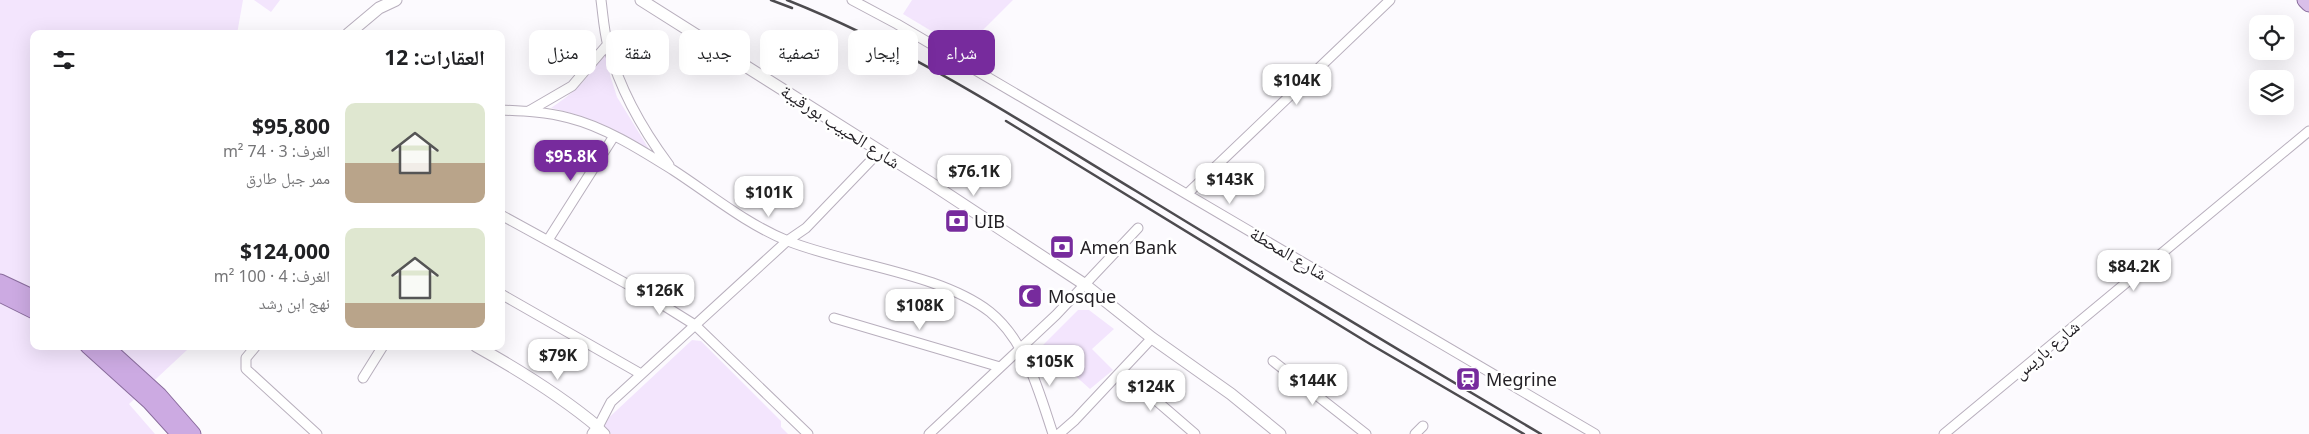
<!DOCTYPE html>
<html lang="ar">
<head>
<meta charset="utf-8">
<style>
	body { margin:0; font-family:"Noto Sans","Noto Naskh Arabic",sans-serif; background:#f2f2f2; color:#202124; direction:rtl; height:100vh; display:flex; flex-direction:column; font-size:19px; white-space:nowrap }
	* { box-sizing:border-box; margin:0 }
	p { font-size:16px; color:#757577 }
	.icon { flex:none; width:28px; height:28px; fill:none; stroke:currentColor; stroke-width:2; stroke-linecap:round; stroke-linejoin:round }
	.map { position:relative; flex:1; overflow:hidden; direction:ltr }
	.drawer { position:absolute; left:30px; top:30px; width:475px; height:320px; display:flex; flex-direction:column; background:#fff; border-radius:10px; box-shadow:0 5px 20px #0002; direction:rtl }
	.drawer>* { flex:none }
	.hud { position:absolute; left:520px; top:30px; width:475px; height:45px; direction:rtl; display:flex; gap:10px }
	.buttons { position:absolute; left:2249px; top:15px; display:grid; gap:10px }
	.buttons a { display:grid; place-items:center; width:45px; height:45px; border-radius:10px; background:#fff; box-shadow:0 5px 20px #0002; font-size:25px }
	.price { position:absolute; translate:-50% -42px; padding:0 11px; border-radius:10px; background:#fff; color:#222; font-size:16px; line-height:32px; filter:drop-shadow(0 1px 2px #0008) }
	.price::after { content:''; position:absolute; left:50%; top:30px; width:15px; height:11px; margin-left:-8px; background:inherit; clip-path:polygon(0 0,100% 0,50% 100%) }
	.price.selected { background:#772b9d; color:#fff }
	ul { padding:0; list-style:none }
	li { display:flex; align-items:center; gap:15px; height:125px; padding:0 20px }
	li span { display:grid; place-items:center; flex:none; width:140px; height:100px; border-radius:10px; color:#555 }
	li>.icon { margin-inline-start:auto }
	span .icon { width:60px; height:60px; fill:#fffc; stroke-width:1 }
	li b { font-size:21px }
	h2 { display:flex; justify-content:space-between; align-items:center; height:60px; padding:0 20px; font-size:21px }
	.chip { padding:0 18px; border-radius:10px; background:#fff; box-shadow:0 5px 20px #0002; font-size:18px; line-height:45px }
	.chip.selected { background:#772b9d; color:#fff }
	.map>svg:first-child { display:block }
</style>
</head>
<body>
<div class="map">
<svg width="2309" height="434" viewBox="0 0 2309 434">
	<rect width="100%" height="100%" fill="#fcfafe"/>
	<path fill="#f3e5fd" d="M0,0H243L237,34H34V346H187V350L129,404L155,434H0Z
		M254,0H280L271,12Z
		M912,0H1013L963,50L903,14Z
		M607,45L610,75L617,97L649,149C617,130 587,116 551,108C582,87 589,77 607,45Z
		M1078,310H1089L1114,329L1092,349L1113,370L1090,389L1042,346Z
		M692,340L701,341L781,421V427L788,434H611L602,424Z"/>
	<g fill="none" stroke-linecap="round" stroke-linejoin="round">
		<defs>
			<path id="minor" d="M601,0C603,15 604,31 608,46C620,90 642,129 669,165
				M852,0L897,24L1595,434
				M501,110C524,111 547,112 569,118C605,127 641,150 673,170C710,194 746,224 788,241C848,265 940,273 990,312C1026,341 1039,392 1053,434
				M529,111L572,86L607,45
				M1187,194L1390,0
				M501,215L647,295L695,325L808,434
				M548,240L614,136
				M501,294L641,374
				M834,318L1000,367
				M256,346L246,358V369L317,434
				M1273,361L1366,434
				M1122,371L1195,434
				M363,378L383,346
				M605,434L598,427L611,402L787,241L806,228L879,152
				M929,434L1056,315L1138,228
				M1059,434L1075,420L1152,338
				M1415,434L1423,426
				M1944,434L2309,131"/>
			<path id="tertiary" d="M641,0L929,182L1084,284L1152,338L1231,394L1280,434
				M348,34L379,8L396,0
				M476,346C519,370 561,396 598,427L593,434"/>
			<path id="primary" d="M2305,0L2309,4"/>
			<path id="trunk" d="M0,282L34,298
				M0,294L34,311
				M88,346L150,402L179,434
				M105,346L159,395L193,434"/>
		</defs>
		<use href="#minor" stroke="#b8afbd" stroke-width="11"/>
		<use href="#tertiary" stroke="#b8afbd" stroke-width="13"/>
		<use href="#primary" stroke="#896c9c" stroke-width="17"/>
		<use href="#trunk" stroke="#896c9c" stroke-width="17"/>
		<use href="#minor" stroke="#fff" stroke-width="9"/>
		<use href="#tertiary" stroke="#fff" stroke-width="11"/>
		<use href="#primary" stroke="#d9bfe9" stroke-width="15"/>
		<use href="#trunk" stroke="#ccaae2" stroke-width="15"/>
		<path stroke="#4d4b4f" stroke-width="2.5" d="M771,0L792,8
			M787,0C911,49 1022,122 1136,191C1270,273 1405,354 1541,434
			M1006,121L1370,344L1524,434"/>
	</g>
	<defs>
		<symbol id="bank-square" viewBox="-11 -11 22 22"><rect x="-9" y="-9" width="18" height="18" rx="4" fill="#772b9d" stroke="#fff"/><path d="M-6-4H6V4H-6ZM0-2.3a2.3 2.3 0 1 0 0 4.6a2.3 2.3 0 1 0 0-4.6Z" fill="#fff"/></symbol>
		<symbol id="mosque-square" viewBox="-11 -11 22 22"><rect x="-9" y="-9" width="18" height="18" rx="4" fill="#772b9d" stroke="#fff"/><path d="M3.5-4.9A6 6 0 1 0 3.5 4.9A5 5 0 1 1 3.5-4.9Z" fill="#fff"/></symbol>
		<symbol id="station-square" viewBox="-11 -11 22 22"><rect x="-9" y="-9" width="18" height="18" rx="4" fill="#772b9d" stroke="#fff"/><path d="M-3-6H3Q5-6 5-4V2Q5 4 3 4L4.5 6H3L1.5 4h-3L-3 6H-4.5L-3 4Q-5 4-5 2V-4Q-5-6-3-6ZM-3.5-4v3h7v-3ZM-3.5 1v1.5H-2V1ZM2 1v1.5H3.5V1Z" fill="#fff"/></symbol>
	</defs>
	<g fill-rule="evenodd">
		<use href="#bank-square" x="943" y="207" width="28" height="28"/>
		<use href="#bank-square" x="1048" y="233" width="28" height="28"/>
		<use href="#mosque-square" x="1016" y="282" width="28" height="28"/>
		<use href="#station-square" x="1454" y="365" width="28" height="28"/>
	</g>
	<g text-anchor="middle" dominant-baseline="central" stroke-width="5" stroke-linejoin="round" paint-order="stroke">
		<g font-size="18" fill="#242126" stroke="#fff">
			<text transform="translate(841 126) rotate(33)">شارع الحبيب بورقيبة</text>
			<text transform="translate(1289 253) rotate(31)">شارع المحطة</text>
			<text transform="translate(2046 349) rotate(-40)">شارع باريس</text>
		</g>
		<g font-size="18" fill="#242126" stroke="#fff" text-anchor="start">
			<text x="974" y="221">UIB</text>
			<text x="1080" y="247">Amen Bank</text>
			<text x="1048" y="296">Mosque</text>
			<text x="1486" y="379">Megrine</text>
		</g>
	</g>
</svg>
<div class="buttons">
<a><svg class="icon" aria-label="locate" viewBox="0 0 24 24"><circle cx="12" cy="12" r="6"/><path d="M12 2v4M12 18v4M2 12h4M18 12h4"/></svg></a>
<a><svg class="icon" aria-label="layers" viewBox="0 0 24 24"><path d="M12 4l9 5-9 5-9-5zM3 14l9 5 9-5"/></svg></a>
</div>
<b class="price" style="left:1297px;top:106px">$104K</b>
<b class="price selected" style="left:571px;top:182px">$95.8K</b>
<b class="price" style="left:974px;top:197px">$76.1K</b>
<b class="price" style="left:1230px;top:205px">$143K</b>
<b class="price" style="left:769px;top:218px">$101K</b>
<b class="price" style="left:2134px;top:292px">$84.2K</b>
<b class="price" style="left:660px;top:316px">$126K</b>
<b class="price" style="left:920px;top:331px">$108K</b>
<b class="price" style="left:558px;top:381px">$79K</b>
<b class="price" style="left:1050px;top:387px">$105K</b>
<b class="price" style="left:1313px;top:406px">$144K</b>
<b class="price" style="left:1151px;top:412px">$124K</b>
<div class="hud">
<a class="chip selected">شراء</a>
<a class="chip">إيجار</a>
<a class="chip">تصفية</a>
<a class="chip">جديد</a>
<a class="chip">شقة</a>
<a class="chip">منزل</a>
</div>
<section class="drawer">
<h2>العقارات: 12<svg class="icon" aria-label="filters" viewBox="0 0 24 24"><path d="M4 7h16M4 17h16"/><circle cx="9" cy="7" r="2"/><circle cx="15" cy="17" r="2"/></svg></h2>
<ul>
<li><span style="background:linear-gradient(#dfe7d0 60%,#b9a48a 0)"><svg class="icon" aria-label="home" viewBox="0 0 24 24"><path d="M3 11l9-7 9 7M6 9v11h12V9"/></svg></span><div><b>$95,800</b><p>الغرف: 3 · 74 m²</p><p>ممر جبل طارق</p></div></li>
<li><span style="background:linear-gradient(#dfe7d0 75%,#b9a48a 0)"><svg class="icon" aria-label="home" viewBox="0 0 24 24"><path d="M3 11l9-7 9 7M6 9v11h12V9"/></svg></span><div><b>$124,000</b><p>الغرف: 4 · 100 m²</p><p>نهج ابن رشد</p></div></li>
</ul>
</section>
</div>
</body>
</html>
